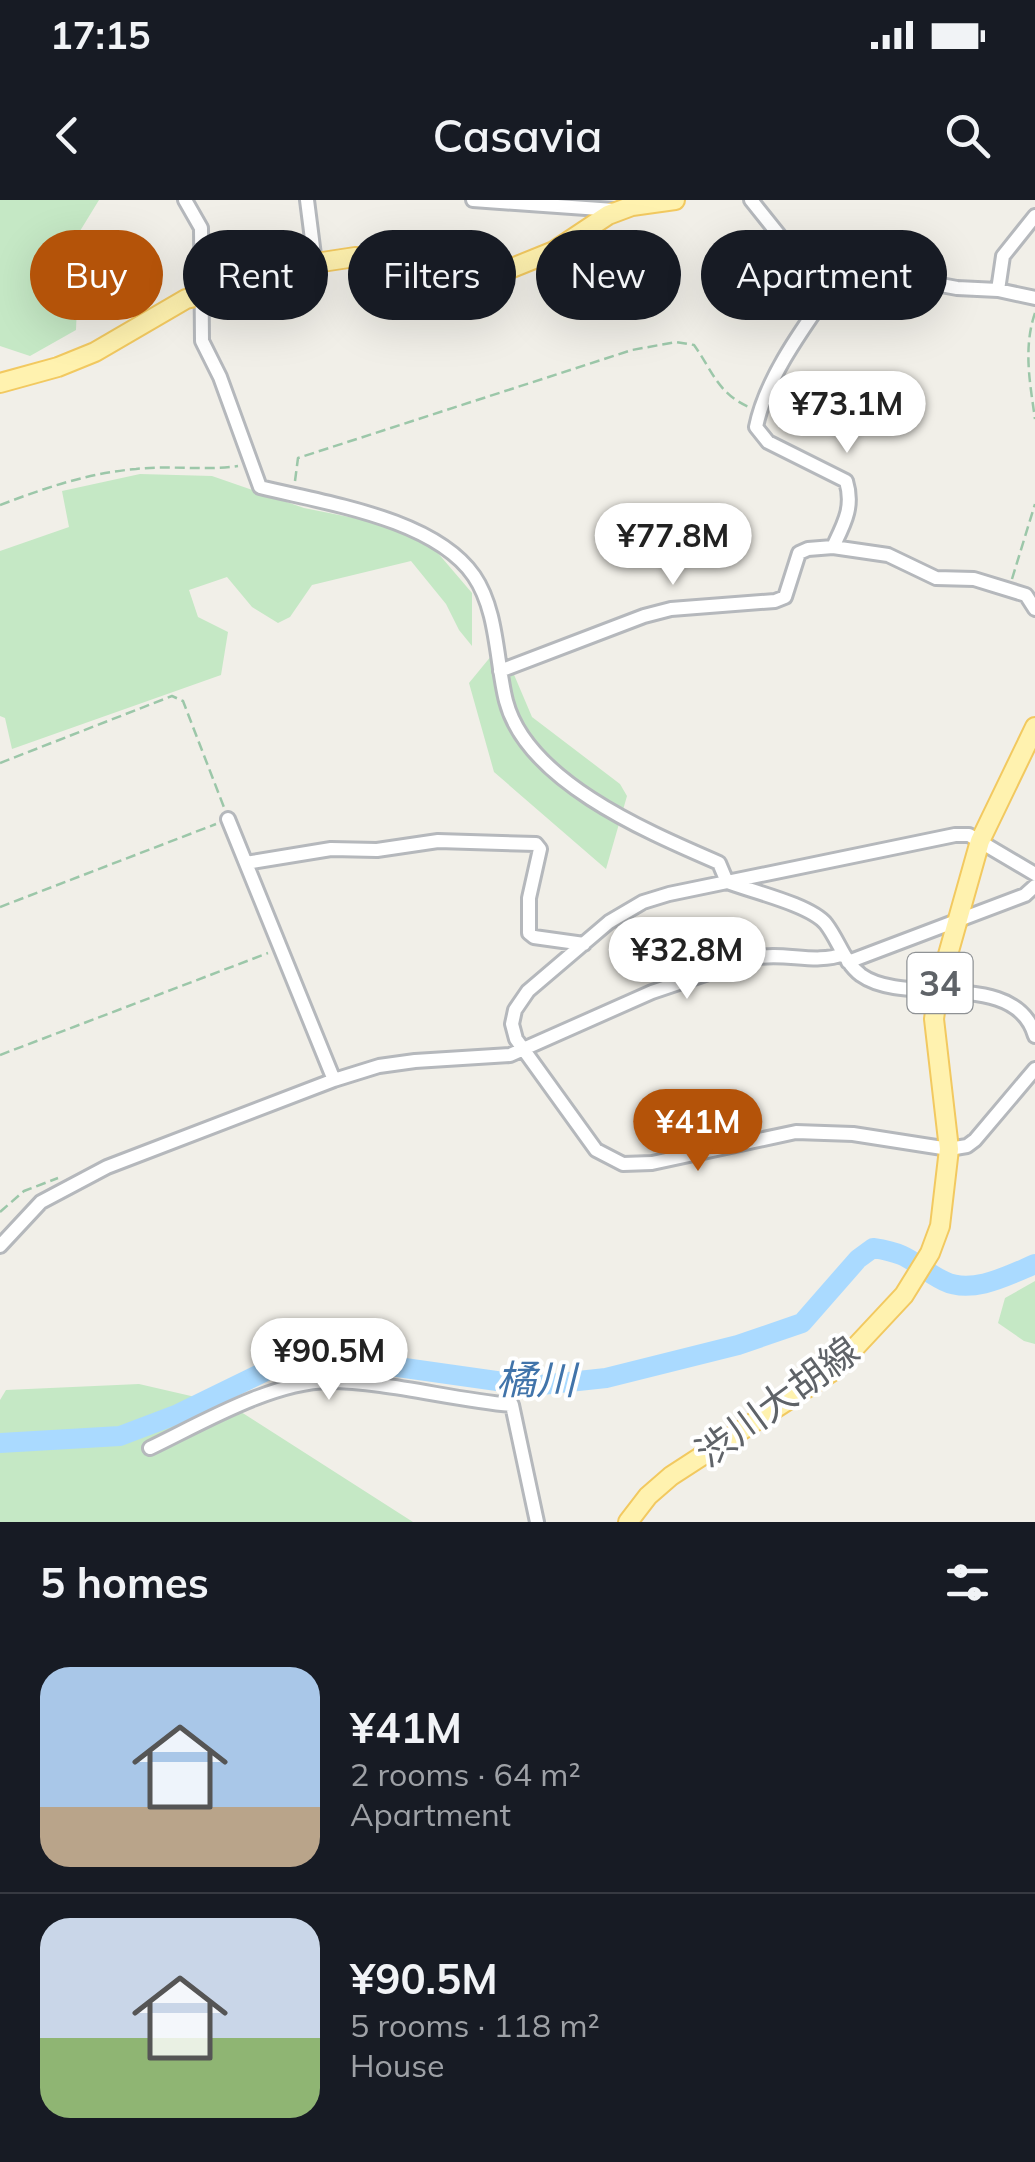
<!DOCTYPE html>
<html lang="en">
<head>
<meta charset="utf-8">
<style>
	body { margin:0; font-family:Mulish,"Noto Sans JP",sans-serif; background:#242831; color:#f1f3f6; height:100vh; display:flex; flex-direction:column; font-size:38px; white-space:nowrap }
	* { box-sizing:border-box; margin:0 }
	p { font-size:32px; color:#9ea1a6 }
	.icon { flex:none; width:55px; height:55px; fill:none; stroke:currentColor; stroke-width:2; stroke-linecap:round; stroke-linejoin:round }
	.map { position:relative; height:1322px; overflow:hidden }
	.panel { display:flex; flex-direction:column; background:#171b24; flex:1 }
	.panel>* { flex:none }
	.guide { position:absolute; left:30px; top:30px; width:975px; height:90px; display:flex; gap:20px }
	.price { position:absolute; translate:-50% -85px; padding:0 22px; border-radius:35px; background:#fff; color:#222; font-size:32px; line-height:65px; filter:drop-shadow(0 2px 5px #0008) }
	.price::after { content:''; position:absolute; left:50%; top:60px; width:30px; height:22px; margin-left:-15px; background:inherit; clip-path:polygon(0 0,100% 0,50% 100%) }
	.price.selected { background:#b45309; color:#fff }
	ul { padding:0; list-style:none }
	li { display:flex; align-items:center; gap:30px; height:250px; padding:0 40px }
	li+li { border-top:2px solid #363941 }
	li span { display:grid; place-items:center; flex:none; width:280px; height:200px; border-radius:30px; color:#555 }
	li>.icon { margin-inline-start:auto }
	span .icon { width:120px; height:120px; fill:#fffc; stroke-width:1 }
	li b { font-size:42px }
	h2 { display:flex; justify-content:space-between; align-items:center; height:120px; padding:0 40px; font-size:42px }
	.chip { padding:0 35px; border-radius:45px; background:#171b24; box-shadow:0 10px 40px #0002; font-size:35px; line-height:90px }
	.chip.selected { background:#b45309; color:#fff }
	.status { display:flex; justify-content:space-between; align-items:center; height:70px; padding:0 50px; background:#171b24; direction:ltr }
	.status svg { height:28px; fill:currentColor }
	header { display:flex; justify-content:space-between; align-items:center; height:130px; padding:0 40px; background:#171b24; font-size:45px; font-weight:600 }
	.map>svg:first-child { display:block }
</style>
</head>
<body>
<div class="status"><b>17:15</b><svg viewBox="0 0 49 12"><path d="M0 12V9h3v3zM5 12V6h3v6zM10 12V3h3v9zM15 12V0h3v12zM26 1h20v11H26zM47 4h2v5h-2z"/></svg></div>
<header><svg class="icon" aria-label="back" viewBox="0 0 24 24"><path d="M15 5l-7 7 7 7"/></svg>Casavia<svg class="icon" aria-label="search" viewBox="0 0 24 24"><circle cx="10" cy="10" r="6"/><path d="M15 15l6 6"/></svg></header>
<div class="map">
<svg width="1035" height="1322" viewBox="0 0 1035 1322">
	<rect width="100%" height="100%" fill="#f1efe8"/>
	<path fill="#c5e8c5" d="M0,0H99L80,31L76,130L30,156L0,146Z
		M140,274L212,276L304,308L394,326L437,352L472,393V446L459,430L446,404L411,361L312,385L290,417L278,423L252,407L227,377L189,390L198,417L228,432L221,475L12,549L5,518L0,516V351L69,327L62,291Z
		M501,444L532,517L620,584L627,596L606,669L494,572L469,483Z
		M1035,1081V1144L1024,1141L998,1123L1005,1098Z
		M139,1184L230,1205L413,1322H0V1200L6,1190Z"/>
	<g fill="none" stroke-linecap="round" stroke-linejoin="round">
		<path stroke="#aadaff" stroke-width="20" d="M0,1243L120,1236L178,1214L270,1169L304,1161L341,1159L532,1186L606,1178L738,1145L802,1123L858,1059L873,1048C914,1054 912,1065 944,1081C972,1095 1009,1075 1035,1064"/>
		<defs>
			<path id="minor" d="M185,0L201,28L202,141L220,177L260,287C324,303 434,318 474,376C498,411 496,462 506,501C527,582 650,633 719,663L727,682C751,691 811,705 826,724C839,741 844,762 861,775C905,807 1016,768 1035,836
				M307,0L315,63
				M473,0L614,10
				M751,0L783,40L807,60L957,88L998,90L1035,98
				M845,68C814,114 767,172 756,227L768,242L846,281C854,307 844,324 833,347L888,355L936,378L974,379L1026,395L1035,409
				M998,90L1003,56L1035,16
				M500,471L644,416L671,409L775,401L785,397L799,353L808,349L833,347
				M228,619L334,880
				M246,663L331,649L377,650L438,641L536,644L540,649L529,698V733L534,737L584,744
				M1035,674L969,635H955L669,694L643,702L609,722L528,791L515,810L512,824L516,839L596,950L623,964L652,963L796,932L853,934L949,949L967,946L975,940L1035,869
				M848,762L1025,695L1035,686
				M0,1046L41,1002L107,967L334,880L379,866L415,861L510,855L652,792L753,758C783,751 816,765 843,754
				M150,1248C202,1223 271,1182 329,1181C385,1181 454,1200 512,1205L537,1322"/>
			<path id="major" d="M0,183L58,167L95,152L186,99L199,96L247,101L259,97L309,64L355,57L395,59L441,69L512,68L554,51L608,15L632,6L675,0
				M628,1322L648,1296L671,1276L833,1171L904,1095L930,1053L940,1026L949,949L934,819L938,790L980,641L1035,527"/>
		</defs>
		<use href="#minor" stroke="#b5b8bc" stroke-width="18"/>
		<use href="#major" stroke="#f2c960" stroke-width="22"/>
		<path stroke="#9cc7a9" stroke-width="2.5" stroke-dasharray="10 5" stroke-linecap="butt" d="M1035,113C1023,148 1030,183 1035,219
			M295,281L298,258L632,150L676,142L694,145C712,170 718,194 749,207
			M0,305C45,288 88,273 136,269C170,265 203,271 238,266
			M1012,379L1035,304
			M0,563L172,496L183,501L225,610
			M0,707L216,624
			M0,855L268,753
			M0,1012L24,991L58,978"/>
		<use href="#minor" stroke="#fff" stroke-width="12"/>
		<use href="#major" stroke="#fff2af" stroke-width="18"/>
	</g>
	<g text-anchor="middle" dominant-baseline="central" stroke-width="8" stroke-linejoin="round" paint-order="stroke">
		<rect fill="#fff" stroke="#8f9295" stroke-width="2.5" x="907.5" y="753" width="65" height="60" rx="8"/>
		<g font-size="35" font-weight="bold" fill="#5f6368">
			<text x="940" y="783">34</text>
		</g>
		<g font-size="38" fill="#5f6368" stroke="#fff">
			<text transform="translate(777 1201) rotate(-36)">渋川大胡線</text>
		</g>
		<g font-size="40" font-style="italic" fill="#4174aa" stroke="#fff">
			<text x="536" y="1179">橘川</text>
		</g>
	</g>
</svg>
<b class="price" style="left:847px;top:256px">¥73.1M</b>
<b class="price" style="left:673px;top:388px">¥77.8M</b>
<b class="price" style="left:687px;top:802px">¥32.8M</b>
<b class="price selected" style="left:698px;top:974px">¥41M</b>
<b class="price" style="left:329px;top:1203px">¥90.5M</b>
<div class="guide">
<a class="chip selected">Buy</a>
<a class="chip">Rent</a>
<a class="chip">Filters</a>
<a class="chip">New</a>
<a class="chip">Apartment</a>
</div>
</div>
<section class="panel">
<h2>5 homes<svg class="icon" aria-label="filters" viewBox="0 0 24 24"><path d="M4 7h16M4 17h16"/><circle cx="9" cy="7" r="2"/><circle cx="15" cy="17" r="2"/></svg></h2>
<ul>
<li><span style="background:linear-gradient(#a9c7e8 70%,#b9a48a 0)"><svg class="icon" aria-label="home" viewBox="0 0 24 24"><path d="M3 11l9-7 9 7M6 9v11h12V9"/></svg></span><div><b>¥41M</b><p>2 rooms · 64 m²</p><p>Apartment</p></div></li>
<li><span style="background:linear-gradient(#c9d6e8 60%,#8fb573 0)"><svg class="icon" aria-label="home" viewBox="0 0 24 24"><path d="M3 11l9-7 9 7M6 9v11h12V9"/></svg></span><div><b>¥90.5M</b><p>5 rooms · 118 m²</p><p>House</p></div></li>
</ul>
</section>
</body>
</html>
